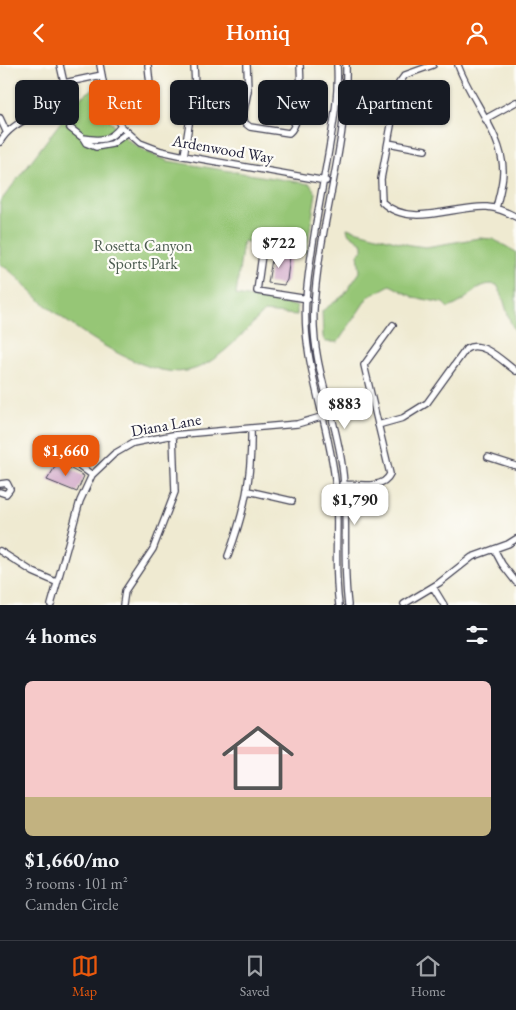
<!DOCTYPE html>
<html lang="en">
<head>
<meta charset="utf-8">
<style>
	body { margin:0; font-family:"EB Garamond",serif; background:#242831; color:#f1f3f6; height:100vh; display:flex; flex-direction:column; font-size:19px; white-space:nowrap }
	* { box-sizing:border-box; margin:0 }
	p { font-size:16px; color:#9ea1a6 }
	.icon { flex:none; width:28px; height:28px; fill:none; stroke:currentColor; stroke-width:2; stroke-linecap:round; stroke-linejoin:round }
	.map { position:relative; height:540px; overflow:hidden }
	.details { display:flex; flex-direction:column; background:#171b24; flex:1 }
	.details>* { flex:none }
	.banner { position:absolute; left:15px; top:15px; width:486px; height:45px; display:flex; gap:10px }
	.price { position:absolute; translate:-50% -42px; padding:0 11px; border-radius:10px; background:#fff; color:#222; font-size:16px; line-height:32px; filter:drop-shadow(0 1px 2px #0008) }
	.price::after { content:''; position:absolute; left:50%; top:30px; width:15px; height:11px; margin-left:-8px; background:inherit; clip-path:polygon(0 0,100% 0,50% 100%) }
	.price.selected { background:#ea580c; color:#fff }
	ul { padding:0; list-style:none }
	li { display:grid; align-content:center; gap:10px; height:265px; padding:0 25px }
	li+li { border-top:1px solid #363941 }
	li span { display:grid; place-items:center; height:155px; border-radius:8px; color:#555 }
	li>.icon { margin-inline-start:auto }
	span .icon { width:90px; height:90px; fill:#fffc; stroke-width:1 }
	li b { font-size:21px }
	h2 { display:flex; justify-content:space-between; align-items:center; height:60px; padding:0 25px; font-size:21px }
	.tag { padding:0 18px; border-radius:8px; background:#171b24; box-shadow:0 1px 4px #0004; font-size:18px; line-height:45px }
	.tag.selected { background:#ea580c; color:#fff }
	header { display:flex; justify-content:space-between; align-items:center; height:65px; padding:0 25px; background:#ea580c; color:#fff; font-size:22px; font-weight:600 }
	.tab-bar { display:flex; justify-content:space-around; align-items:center; height:70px; border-top:1px solid #363941; background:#171b24; font-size:14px; color:#9ea1a6 }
	.tab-bar a { display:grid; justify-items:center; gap:2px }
	.tab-bar .selected { color:#ea580c }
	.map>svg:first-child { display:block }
</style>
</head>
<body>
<header><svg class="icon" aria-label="back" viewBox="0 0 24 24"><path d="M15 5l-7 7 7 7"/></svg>Homiq<svg class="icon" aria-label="person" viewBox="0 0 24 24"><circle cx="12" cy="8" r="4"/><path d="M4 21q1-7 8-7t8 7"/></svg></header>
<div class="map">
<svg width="516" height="540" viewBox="0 0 516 540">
	<rect width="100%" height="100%" fill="#fdfcf7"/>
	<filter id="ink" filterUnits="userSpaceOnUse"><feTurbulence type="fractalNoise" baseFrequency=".02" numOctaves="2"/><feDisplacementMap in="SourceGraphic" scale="10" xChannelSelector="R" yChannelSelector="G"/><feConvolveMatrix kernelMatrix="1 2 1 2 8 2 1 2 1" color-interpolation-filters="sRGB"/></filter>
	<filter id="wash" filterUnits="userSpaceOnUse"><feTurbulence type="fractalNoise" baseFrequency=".0096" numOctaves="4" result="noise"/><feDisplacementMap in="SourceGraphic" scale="20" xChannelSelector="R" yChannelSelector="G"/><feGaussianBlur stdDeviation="1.12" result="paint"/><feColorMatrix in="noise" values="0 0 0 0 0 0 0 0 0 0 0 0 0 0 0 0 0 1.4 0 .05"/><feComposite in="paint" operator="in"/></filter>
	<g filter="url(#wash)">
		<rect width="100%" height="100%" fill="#efead1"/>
		<path fill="#96c676" stroke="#5c7458" d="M96,22C108,64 128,81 168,96L310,119L316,128L306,188L243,176L236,230L297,241V250L264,247C244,267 216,301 187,306C145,314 73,263 42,237C28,225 17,209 0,199V137L78,34Z
			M347,163L410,180L426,182L479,173L493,174L516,187V267C506,253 506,235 497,220C476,215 471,236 448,243L443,238L413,232L390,220L368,232L338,277H325L323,272L322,246L344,230L360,207L358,189L363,185V179L348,168Z"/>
		<g id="blocks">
			<path fill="#d3acca" d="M273,188L290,191L287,215L284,220L268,218Z
				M58,397L84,411L77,427L47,415Z"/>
		</g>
	</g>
	<g filter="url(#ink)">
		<use href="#blocks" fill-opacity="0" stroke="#414052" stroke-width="1"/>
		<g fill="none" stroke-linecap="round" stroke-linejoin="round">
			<defs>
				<path id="minor" d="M60,0L64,18
					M100,0L105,27L112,47L121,61L140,78L161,86L184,91L326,116
					M148,0L150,20L155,34
					M247,0L248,26L243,51L245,58L250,62L289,68C302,57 301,17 300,0
					M337,0C339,31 333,60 328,90C320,137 310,185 306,233C301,296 328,353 335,415C340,457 333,498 339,540
					M346,0C348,82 318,162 314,244C311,298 335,348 342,400C349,446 342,493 348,540
					M433,0L405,10L399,18L381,114L382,137C410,164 455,140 487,142C498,143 507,147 516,152
					M458,0C470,34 503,70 503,106C503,118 499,131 496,143
					M0,53L6,66
					M485,54L516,37
					M70,63L83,73L86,78L96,82L112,79L127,68
					M83,73C100,76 110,76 121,61
					M0,77C15,50 55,50 64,18L102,10
					M388,78L425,85
					M184,91L195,21L194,0
					M262,190L257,226L308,234
					M378,360L403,353L427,338L466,284C482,274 503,297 516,306
					M63,388L92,410
					M488,392L516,401
					M0,419L7,418L10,424L6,429L0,427
					M342,419C358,419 383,425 390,409L364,300L393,260
					M248,426L292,436
					M494,484L502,499L516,517
					M0,486L33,507L56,517
					M228,491C245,446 252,411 251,363
					M433,522L444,540
					M404,539L439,518L472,492L508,479L516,474
					M51,540L80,436L92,410L114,389L133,378L173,370L297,359L331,349
					M123,540L125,526L153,484L175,427L173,370"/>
			</defs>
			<use href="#minor" stroke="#414052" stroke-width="8"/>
			<use href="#minor" stroke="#fff" stroke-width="5.5"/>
		</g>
	</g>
	<g text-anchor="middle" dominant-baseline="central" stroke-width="4.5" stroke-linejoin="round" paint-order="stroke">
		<g font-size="16" fill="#22223b" stroke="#fdfcf7">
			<text transform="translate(223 84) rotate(10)">Ardenwood Way</text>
			<text transform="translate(166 360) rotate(-10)">Diana Lane</text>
		</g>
		<g font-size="16" fill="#4b5b50" stroke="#fdfcf7">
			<text x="143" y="180">Rosetta Canyon<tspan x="143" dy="18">Sports Park</tspan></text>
		</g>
	</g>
</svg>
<b class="price" style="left:279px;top:204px">$722</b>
<b class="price" style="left:345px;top:365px">$883</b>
<b class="price selected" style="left:66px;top:412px">$1,660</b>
<b class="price" style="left:355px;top:461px">$1,790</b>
<div class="banner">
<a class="tag">Buy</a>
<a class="tag selected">Rent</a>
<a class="tag">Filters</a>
<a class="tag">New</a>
<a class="tag">Apartment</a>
</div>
</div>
<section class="details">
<h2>4 homes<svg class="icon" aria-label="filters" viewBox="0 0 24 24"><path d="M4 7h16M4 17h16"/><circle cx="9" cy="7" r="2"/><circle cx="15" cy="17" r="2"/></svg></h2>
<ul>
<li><span style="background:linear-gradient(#f6c9c9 75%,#c2b280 0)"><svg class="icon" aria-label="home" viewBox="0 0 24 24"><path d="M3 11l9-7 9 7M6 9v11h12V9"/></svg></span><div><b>$1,660/mo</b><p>3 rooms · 101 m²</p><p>Camden Circle</p></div></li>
</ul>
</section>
<nav class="tab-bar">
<a class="selected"><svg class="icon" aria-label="map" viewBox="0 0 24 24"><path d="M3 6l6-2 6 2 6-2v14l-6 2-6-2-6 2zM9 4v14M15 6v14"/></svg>Map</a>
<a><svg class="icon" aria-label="saved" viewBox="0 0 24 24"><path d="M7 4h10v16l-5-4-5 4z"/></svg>Saved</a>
<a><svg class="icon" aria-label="home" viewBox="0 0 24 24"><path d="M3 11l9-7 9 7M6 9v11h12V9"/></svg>Home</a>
</nav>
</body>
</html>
